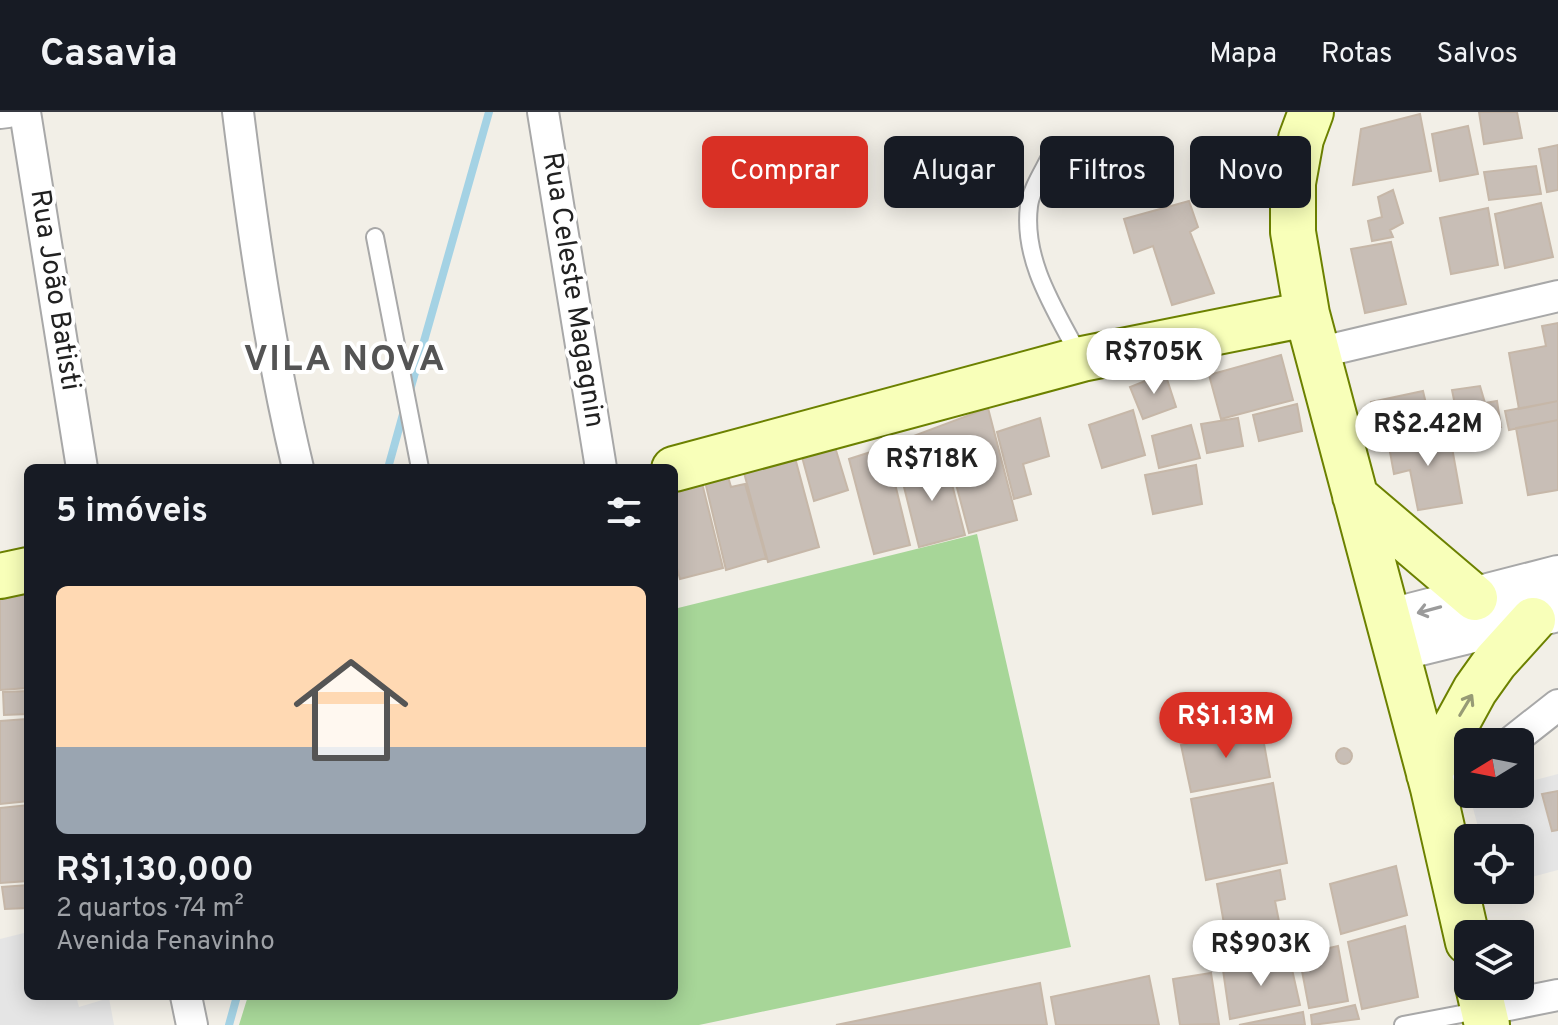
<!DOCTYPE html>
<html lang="pt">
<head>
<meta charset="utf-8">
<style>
	body { margin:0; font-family:Overpass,sans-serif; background:#242831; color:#f1f3f6; height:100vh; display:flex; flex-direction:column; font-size:30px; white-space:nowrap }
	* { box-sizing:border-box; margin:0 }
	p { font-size:26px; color:#9ea1a6 }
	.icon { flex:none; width:44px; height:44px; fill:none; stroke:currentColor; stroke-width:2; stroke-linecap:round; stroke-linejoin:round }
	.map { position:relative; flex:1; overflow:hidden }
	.sheet { position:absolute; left:24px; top:352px; width:654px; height:536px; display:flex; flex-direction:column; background:#171b24; border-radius:12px; box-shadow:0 4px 20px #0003 }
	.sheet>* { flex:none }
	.top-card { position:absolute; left:702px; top:24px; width:736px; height:72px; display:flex; gap:16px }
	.needle { width:52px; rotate:260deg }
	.controls { position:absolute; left:1454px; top:616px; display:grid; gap:16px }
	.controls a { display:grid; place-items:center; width:80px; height:80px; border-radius:12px; background:#171b24; box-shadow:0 4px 20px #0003; font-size:40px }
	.price { position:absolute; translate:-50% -68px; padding:0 18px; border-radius:28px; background:#fff; color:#222; font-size:26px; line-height:52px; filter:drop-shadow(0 2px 4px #0008) }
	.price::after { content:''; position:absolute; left:50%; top:48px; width:24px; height:18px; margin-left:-12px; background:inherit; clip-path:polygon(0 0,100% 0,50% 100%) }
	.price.active { background:#d93025; color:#fff }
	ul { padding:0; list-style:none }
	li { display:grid; align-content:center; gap:16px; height:424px; padding:0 32px }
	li+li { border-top:2px solid #363941 }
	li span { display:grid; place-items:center; height:248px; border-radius:12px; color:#555 }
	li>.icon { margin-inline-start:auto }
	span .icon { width:144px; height:144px; fill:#fffc; stroke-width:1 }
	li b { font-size:34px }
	h2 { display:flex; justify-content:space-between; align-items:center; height:96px; padding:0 32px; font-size:34px }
	.pill { padding:0 28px; border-radius:12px; background:#171b24; box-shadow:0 4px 20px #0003; font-size:28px; line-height:72px }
	.pill.active { background:#d93025; color:#fff }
	header { display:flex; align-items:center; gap:48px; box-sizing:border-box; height:112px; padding:0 40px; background:#171b24; border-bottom:2px solid #363941 }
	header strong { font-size:38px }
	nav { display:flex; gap:44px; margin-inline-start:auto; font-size:28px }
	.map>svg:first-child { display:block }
</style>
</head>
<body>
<header>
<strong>Casavia</strong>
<nav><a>Mapa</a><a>Rotas</a><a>Salvos</a></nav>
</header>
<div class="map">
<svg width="1558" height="913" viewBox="0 0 1558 913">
	<rect width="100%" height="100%" fill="#f2efe7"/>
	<path fill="#a7d698" d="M977,422L1071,835L699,913H239L248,884H674V497Z"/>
	<path fill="#e5e5e5" d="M1558,662V679L1542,682L1552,719L1558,718V758L1520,768V726H1481L1470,685L1483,682H1520V672Z
		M28,820V884H76L79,895L109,886L114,913H0V827Z"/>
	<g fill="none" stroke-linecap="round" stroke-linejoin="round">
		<path stroke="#a4d2e4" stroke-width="8" d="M409,282L489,0
			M388,356L405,295
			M229,913L237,884"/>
	</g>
	<path fill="#c8beb6" stroke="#c6b7a8" stroke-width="2" d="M1479,0H1517L1522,26L1484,32Z
		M1420,2L1431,59L1353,73L1361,17Z
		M1468,14L1478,62L1440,69L1432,22Z
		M1558,33V78L1547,80L1539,37Z
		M1536,54L1541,82L1489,88L1484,60Z
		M1393,78L1403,111L1390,118L1393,125L1372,129L1368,109L1382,105L1378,85Z
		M1189,89L1198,115L1190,120L1214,181L1172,193L1153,134L1134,141L1124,107Z
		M1541,91L1553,145L1505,156L1495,102Z
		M1488,96L1498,153L1451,162L1440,106Z
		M1391,130L1406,192L1365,201L1351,137Z
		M1558,211V289L1519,297L1509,241L1546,234L1542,214Z
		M1281,243L1293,288L1221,307L1209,263Z
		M1165,261L1176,295L1143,307L1130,275Z
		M1480,274L1485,291L1497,289L1501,315L1461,322L1452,278Z
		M1423,279L1431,313L1379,324L1371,290Z
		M1558,289V308L1509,318L1505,299Z
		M1297,292L1302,319L1259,329L1253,303Z
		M988,296L1017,408L969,421L948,342L899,357L892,332Z
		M1133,298L1145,343L1102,356L1089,313Z
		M1040,306L1049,344L1023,352L1031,382L1014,387L997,320Z
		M1238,306L1243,334L1207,341L1201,312Z
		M1558,308V378L1528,383L1516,316Z
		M1191,313L1200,346L1159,356L1152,324Z
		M1449,319L1462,391L1418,398L1410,358L1394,362L1388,329Z
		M835,335L848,378L814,389L802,345Z
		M886,335L910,433L874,442L849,347Z
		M794,342L819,435L768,450L743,357Z
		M945,345L965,423L919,435L900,359Z
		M1196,353L1202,392L1153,402L1145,363Z
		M725,354L731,375L745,372L766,446L726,458L703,361Z
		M701,367L723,456L680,467L674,445V375Z
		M24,472L28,522V576L0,578V475Z
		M28,579V602L4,603L3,580Z
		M26,607L28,689L0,692V609Z
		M1261,615L1270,665L1191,680L1181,633Z
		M1336 644a8 8 0 1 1 16 0a8 8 0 1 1-16 0Z
		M1273,671L1287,751L1206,768L1191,687Z
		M1558,679V718L1552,719L1542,682Z
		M28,693V769L0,771V696Z
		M1396,754L1407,803L1341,822L1330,772Z
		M1280,758L1285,787L1275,789L1283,830L1229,840L1217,772Z
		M28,773V796L5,797L2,775Z
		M1405,814L1418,885L1362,897L1348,830Z
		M1338,834L1348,889L1309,896L1299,843Z
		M1289,844L1300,893L1230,907L1223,858Z
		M1211,861L1219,912L1180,913L1173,867Z
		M1149,864L1159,913H1056L1051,885Z
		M1040,871L1047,913H836Z
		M1355,893L1359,907L1312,913L1311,903Z
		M1303,900L1305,913H1239Z"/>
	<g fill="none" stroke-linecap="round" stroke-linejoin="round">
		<defs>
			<path id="service" d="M1051,43C1044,58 1031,77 1029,94C1022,149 1056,199 1080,245
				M375,125L420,356
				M1403,913L1482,898"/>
			<path id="minor" d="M25,0L82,356
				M238,0C253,120 270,239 298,356
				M543,0L601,356
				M0,1L8,0
				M1317,241L1558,184
				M1511,630L1558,593
				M1433,676L1468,658
				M186,884L192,913
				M1483,898L1558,883"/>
			<path id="tertiary" d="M1387,507L1558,463
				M1395,540L1558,500"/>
			<path id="secondary" d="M1311,0L1301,27L1293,71V120L1307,202L1433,676L1468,830
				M674,357L1082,247L1307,202
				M1355,384L1475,486
				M0,464L28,458
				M1429,662L1475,578L1495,550L1533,508
				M1478,874L1487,913"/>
		</defs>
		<use href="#service" stroke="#a8a8a8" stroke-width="20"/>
		<use href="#minor" stroke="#a8a8a8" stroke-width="34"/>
		<use href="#tertiary" stroke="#a8a8a8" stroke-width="42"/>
		<use href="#secondary" stroke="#6c8100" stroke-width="48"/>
		<use href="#service" stroke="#fff" stroke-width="16"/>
		<use href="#minor" stroke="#fff" stroke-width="30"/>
		<use href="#tertiary" stroke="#fff" stroke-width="38"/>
		<use href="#secondary" stroke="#f8ffb9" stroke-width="44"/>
	</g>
	<defs><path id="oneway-shaft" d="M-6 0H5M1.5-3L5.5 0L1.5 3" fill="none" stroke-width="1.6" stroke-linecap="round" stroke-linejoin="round" transform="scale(2)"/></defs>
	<use stroke="#9b9b9b" href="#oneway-shaft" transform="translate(1429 498) rotate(165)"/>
	<use stroke="#979b75" href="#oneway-shaft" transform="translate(1466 593) rotate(-59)"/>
	<g text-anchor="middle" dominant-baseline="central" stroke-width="8" stroke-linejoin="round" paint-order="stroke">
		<g font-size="28" fill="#212121" stroke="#fff">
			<text transform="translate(54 178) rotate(81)">Rua João Batisti</text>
			<text transform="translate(572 178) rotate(81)">Rua Celeste Magagnin</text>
		</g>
		<g font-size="36" font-weight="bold" letter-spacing="2" fill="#545454" stroke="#fff">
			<text x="345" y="249">VILA NOVA</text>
		</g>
	</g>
</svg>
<div class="controls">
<a><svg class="needle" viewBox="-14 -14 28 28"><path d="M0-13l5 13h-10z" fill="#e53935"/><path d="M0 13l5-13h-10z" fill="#9ea1a6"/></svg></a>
<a><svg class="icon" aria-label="locate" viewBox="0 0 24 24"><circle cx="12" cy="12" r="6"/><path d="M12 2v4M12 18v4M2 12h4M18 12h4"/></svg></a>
<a><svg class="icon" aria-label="layers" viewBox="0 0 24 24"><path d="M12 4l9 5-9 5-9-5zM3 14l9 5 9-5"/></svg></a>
</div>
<b class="price" style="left:1154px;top:284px">R$705K</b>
<b class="price" style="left:1428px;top:356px">R$2.42M</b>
<b class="price" style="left:932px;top:391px">R$718K</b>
<b class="price active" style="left:1226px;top:648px">R$1.13M</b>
<b class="price" style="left:1261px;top:876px">R$903K</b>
<div class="top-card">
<a class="pill active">Comprar</a>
<a class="pill">Alugar</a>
<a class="pill">Filtros</a>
<a class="pill">Novo</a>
</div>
<section class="sheet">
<h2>5 imóveis<svg class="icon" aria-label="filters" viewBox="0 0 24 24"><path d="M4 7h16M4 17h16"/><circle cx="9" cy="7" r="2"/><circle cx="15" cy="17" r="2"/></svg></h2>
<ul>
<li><span style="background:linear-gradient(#ffd9b3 65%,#9aa5b1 0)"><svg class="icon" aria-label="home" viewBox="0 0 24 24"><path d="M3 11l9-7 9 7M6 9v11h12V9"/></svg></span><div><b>R$1,130,000</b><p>2 quartos · 74 m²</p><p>Avenida Fenavinho</p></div></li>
</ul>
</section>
</div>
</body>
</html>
